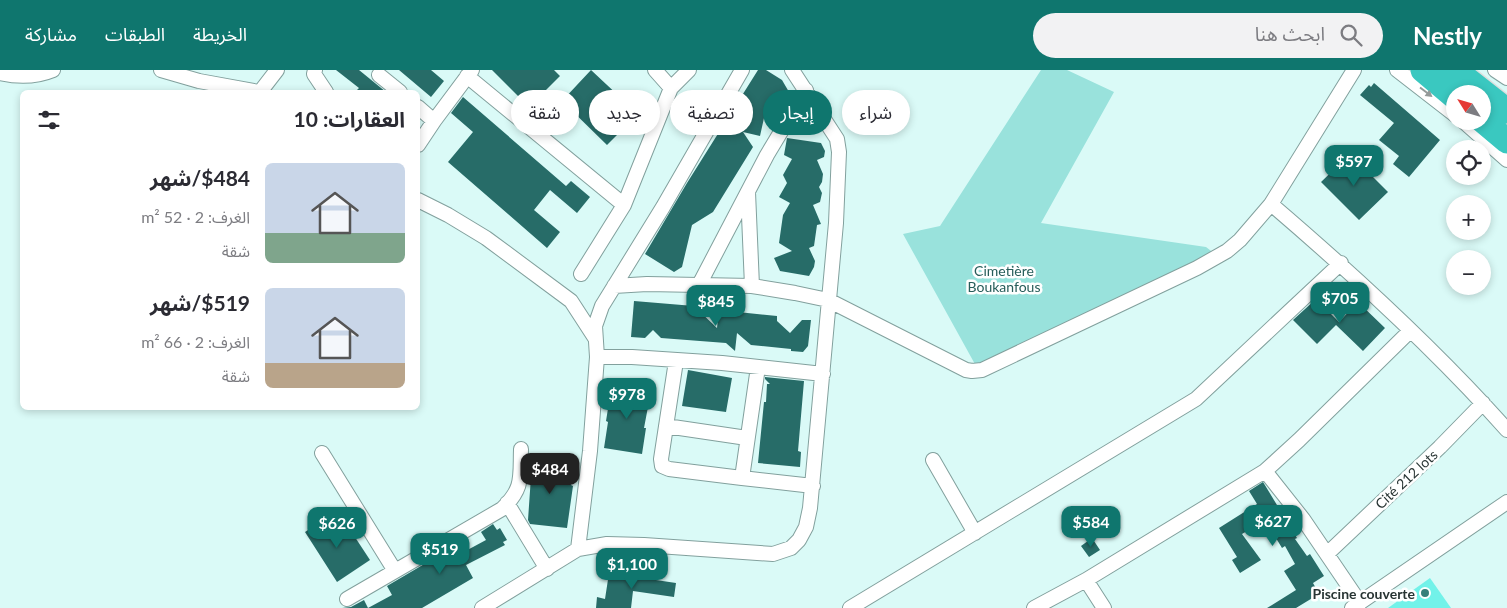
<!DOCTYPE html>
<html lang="ar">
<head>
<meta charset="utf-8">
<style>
	body { margin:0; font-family:Lato,"Noto Sans Arabic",sans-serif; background:#f2f2f3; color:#2b2b33; direction:rtl; height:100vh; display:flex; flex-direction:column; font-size:19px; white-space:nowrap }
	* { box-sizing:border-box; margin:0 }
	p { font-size:16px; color:#7c7c81 }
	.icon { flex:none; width:28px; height:28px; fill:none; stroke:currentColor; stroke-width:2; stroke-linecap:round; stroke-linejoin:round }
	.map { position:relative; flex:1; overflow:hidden; direction:ltr }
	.side { position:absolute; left:20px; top:20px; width:400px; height:320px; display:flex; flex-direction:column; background:#fff; border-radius:8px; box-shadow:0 2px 8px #0003; direction:rtl }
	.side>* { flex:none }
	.guide { position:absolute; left:435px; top:20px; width:475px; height:45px; direction:rtl; display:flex; gap:10px }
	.needle { width:32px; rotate:307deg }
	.controls { position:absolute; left:1446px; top:15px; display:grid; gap:10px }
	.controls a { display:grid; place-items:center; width:45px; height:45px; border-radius:50%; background:#fff; box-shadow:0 2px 8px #0003; font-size:25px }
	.price { position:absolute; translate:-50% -42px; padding:0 11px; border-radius:10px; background:#0f766e; color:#fff; font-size:16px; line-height:32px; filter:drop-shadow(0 1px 2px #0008) }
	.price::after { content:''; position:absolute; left:50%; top:30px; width:15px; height:11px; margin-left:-8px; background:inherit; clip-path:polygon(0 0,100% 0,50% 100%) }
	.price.selected { background:#222; color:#fff }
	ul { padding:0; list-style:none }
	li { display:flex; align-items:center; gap:15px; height:125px; padding:0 15px }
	li span { display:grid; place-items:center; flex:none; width:140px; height:100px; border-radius:8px; color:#555 }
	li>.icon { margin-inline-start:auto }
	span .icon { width:60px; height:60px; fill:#fffc; stroke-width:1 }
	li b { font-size:21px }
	h2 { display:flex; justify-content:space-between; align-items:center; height:60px; padding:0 15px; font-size:21px }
	.chip { padding:0 18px; border-radius:22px; background:#fff; box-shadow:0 2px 8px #0003; font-size:18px; line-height:45px }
	.chip.selected { background:#0f766e; color:#fff }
	header { display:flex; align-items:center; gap:30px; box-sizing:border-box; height:70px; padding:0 25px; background:#0f766e; color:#fff }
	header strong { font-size:24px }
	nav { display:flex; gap:28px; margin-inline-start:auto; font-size:18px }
	.search { width:350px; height:45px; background:#f2f2f3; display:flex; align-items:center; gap:12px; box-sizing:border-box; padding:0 18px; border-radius:28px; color:#7c7c81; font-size:19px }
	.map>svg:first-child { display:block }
</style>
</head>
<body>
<header>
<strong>Nestly</strong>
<div class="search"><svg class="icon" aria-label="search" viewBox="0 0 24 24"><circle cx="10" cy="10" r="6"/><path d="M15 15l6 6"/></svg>ابحث هنا</div>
<nav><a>الخريطة</a><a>الطبقات</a><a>مشاركة</a></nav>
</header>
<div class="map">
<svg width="1507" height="538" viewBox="0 0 1507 538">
	<rect width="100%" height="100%" fill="#dafaf7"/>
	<path fill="#99e2dc" d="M1041,0H1067L1114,22L1041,153L1206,177L1215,184L976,296L903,164L940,156Z"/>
	<path fill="#72f2e9" d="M1430,508L1451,538H1388Z"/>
	<path fill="#276c68" d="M336,0H359L386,22H355L359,18Z
		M399,0H431L444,11L431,27Z
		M492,0H554L560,6L529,37Z
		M591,0L638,44L607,75L562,31Z
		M758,0H766L782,10L789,22L772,33L776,40L771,49L764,48L760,66L743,62L753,77L713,142L692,155L682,197L674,202L645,184L687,113Z
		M1374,13L1440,70L1409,107L1393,94L1399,86L1379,70L1394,53L1360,25L1369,15L1371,17Z
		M463,27L566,116L571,111L590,127L577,143L550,120L534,140L560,162L547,178L448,92L473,62L451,43Z
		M787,68L821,73L825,81L824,87L817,90L823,104L822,112L819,117L822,123L820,132L813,135L821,154L817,155L814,176L809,178L815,191L814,197L809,206L780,201L774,188L792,181L779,173L783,145L790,133L779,127L787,113L783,105L792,89L784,85Z
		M1350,84L1388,122L1359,150L1321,112Z
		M1316,229L1339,252L1358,232L1385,258L1363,281L1336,255L1317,274L1293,250Z
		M634,231L694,236L717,258L719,240L777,246V251L790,263L802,250H811L808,276L803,282L791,281V279L751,275L737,263L735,281L726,273L661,268L653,260L645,268L631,267Z
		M688,300L732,308L726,342L682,336Z
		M765,307L804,311L798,381L801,382L800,397L758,393L764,332H766L767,314H770L765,309Z
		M619,316L651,321L644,358H646L642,384L604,378L608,352L606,351L611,320L618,321Z
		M532,392L573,397L571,415L573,416L567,458L530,454L528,450Z
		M1263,412L1297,468L1295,469L1307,486L1310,484L1324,506L1313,513L1319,524L1296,538H1267L1296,520L1284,501L1295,494L1285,476L1282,478L1265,450L1242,464L1261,490L1240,503L1232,490L1237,487L1219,458L1257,434L1249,421Z
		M328,447L339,464L349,458L370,490L337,512L305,462Z
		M493,454L497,460L500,458L507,470L503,472L505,475L466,495L473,508L422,538H368L392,525L387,516L455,476L460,484L486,470L481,462Z
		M1092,468L1100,480L1089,487L1081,476Z
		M609,503L676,513L674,527L633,521L631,538H596L597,527L605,529Z
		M364,530L368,538H342L351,537Z"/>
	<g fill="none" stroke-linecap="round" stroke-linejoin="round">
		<defs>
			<path id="street" d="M161,0L199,11L259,22
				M315,0L314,4L326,22
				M655,0L671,18
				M1354,0L1271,134C1354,205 1435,279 1507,360
				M1397,0L1455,45
				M1495,0L1507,8
				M0,3C17,7 36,7 53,0
				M379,5L400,22
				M467,6L624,135
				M260,22L277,0
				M418,37L434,51
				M1463,51L1507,90
				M418,75L434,51L472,0
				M748,122L752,216
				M418,130L448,145L486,168L571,231L595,268
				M581,204L624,135L671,18L689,0
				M699,215L752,216L795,223L828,230L966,300L972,301L982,300L1197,198L1227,181L1240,170L1271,134
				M614,216L647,214L699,215L767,85L806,20
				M597,287H632L722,293L823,304
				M676,291L661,389L662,396L669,399L742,408L758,297
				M666,356L747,368
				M322,383L395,501
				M933,390L975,463
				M1265,401L1303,449L1360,533
				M742,408L813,416
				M507,433L547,499
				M578,479L590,381L597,287L595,256L602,236L663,137L742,0
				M1328,483L1440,377L1483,333
				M1086,510L1104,538
				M347,529L502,439C524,418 520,407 521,379
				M482,538L578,479L607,474L644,475L773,484L791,478L799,470L806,457L810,438L836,153L839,82L837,69L792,0
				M850,538L1196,329L1341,193
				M1034,538L1086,510L1265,401L1299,370L1410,261
				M1352,538L1507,432"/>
			<path id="highway" d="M1423,0L1455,27
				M1455,0L1507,41
				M1482,50L1507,71"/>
		</defs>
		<use href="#street" stroke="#82a09d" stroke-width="16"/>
		<use href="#highway" stroke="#dddfde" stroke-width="28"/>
		<use href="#street" stroke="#fff" stroke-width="14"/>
		<use href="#highway" stroke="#3ac8c0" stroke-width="25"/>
	</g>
	<defs><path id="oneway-solid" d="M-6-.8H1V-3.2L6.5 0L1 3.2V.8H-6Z" transform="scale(1.25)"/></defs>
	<use fill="#949a99" href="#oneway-solid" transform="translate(1426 22) rotate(37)"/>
	<circle fill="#377f7a" stroke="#fff" stroke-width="2" cx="1425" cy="523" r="5"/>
	<g text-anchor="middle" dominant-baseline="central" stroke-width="5" stroke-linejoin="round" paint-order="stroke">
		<g font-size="14" fill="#275d5a" stroke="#fff">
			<text x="1004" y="200">Cimetière<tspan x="1004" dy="16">Boukanfous</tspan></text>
		</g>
		<g font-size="14" fill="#283433" stroke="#fff">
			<text transform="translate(1406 409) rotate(-43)">Cité 212 lots</text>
		</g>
		<g font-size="14" font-weight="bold" fill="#283433" stroke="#fff" text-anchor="end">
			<text x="1415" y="523">Piscine couverte</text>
		</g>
	</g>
</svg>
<div class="controls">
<a><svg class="needle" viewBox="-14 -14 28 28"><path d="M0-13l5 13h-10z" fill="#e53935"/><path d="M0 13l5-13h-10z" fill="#7c7c81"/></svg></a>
<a><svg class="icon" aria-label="locate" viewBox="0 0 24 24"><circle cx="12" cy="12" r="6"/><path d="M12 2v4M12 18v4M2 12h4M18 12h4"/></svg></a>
<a>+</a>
<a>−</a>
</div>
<b class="price" style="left:1354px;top:117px">$597</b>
<b class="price" style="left:1340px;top:254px">$705</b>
<b class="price" style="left:716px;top:257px">$845</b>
<b class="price" style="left:627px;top:350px">$978</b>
<b class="price selected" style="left:550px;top:425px">$484</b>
<b class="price" style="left:1273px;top:477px">$627</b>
<b class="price" style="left:1091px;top:478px">$584</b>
<b class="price" style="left:337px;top:479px">$626</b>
<b class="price" style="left:440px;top:505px">$519</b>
<b class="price" style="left:632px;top:520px">$1,100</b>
<div class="guide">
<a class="chip">شراء</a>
<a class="chip selected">إيجار</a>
<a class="chip">تصفية</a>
<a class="chip">جديد</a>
<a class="chip">شقة</a>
</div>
<section class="side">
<h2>العقارات: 10<svg class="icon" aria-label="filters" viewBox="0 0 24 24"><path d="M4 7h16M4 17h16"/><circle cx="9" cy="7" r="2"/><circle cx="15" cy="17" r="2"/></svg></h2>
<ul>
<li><span style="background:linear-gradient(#c9d6e8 70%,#7fa58c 0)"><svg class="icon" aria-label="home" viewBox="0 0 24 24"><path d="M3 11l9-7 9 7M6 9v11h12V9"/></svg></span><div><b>$484/شهر</b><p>الغرف: 2 · 52 m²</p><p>شقة</p></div></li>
<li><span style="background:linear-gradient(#c9d6e8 75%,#b9a48a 0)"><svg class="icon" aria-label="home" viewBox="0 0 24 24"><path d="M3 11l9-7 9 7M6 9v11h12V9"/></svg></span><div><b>$519/شهر</b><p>الغرف: 2 · 66 m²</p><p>شقة</p></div></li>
</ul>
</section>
</div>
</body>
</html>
